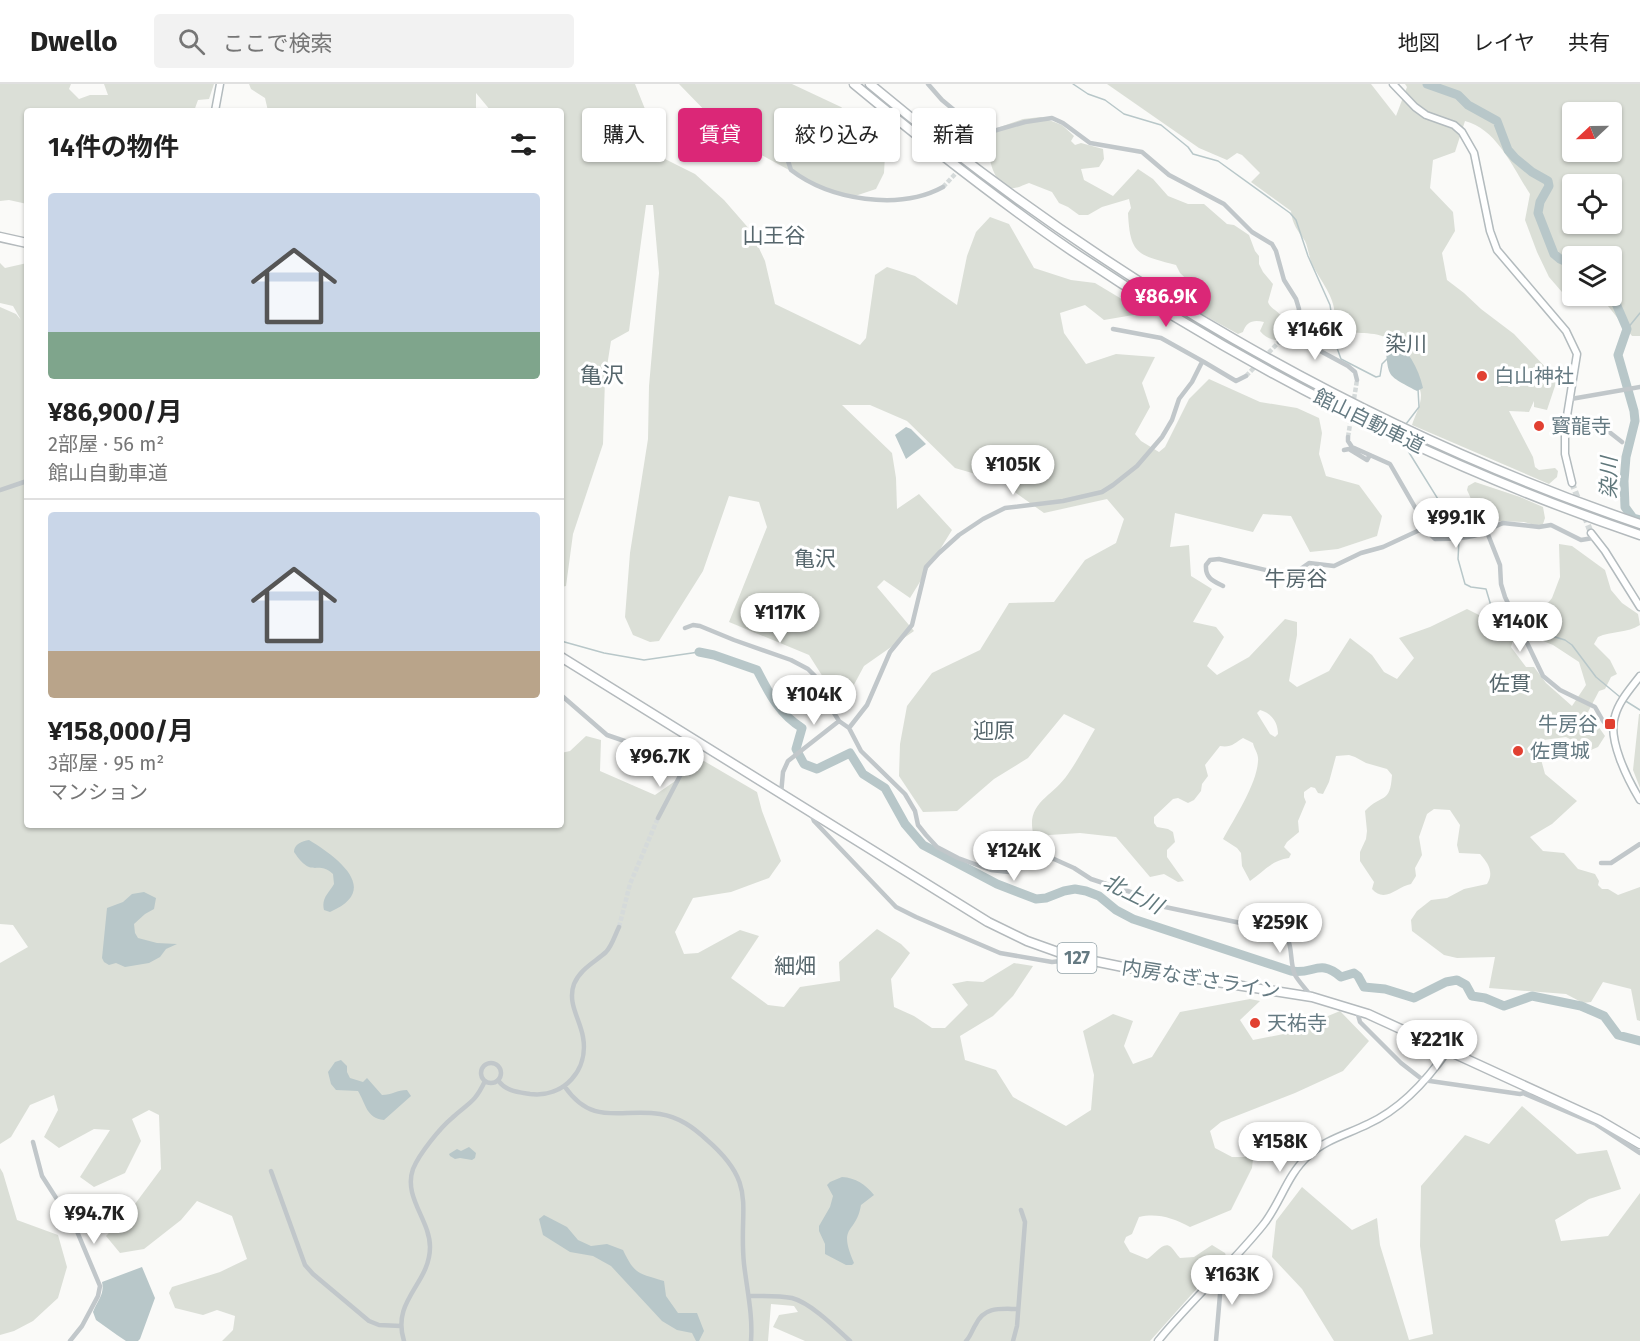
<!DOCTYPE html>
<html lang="ja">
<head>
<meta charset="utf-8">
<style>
	body { margin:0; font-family:"Fira Sans","Noto Sans JP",sans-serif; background:#f2f2f2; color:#222; height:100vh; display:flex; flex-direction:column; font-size:22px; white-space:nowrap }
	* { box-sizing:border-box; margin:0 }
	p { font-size:20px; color:#767676 }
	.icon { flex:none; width:33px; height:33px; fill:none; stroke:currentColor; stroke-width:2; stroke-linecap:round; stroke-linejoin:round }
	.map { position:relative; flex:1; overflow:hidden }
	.details { position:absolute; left:24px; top:24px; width:540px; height:720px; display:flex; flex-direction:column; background:#fff; border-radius:6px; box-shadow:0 2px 4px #0004 }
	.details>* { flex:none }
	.banner { position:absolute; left:582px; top:24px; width:570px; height:54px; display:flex; gap:12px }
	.needle { width:39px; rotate:248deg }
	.fabs { position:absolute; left:1562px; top:18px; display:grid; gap:12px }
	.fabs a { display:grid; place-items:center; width:60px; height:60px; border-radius:6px; background:#fff; box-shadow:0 2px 4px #0004; font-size:30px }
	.price { position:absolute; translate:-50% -51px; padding:0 14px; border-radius:21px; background:#fff; color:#222; font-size:20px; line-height:39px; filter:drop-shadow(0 2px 3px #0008) }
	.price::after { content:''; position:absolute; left:50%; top:36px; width:18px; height:14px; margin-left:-9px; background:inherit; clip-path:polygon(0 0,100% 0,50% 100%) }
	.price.current { background:#db2777; color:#fff }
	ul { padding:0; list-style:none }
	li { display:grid; align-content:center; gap:12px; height:318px; padding:0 24px }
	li+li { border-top:2px solid #e0e0e0 }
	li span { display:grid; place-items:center; height:186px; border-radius:6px; color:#555 }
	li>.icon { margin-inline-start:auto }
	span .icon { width:108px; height:108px; fill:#fffc; stroke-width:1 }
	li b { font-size:26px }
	h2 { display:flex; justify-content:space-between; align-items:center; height:72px; padding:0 24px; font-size:26px }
	.tag { padding:0 21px; border-radius:6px; background:#fff; box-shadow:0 2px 4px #0004; font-size:21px; line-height:54px }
	.tag.current { background:#db2777; color:#fff }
	header { display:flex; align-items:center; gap:36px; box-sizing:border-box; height:84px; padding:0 30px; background:#fff; border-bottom:2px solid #e0e0e0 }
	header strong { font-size:28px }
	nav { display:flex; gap:33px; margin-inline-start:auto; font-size:21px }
	.search { width:420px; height:54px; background:#f2f2f2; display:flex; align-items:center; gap:15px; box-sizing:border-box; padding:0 21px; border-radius:6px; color:#767676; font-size:22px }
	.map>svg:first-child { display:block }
</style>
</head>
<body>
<header>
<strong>Dwello</strong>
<div class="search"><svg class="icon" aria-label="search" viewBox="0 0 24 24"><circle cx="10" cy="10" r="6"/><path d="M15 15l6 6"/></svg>ここで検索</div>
<nav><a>地図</a><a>レイヤ</a><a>共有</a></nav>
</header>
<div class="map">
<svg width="1640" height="1257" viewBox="0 0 1640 1257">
	<rect width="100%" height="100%" fill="#fafaf8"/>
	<path fill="#dbdfd7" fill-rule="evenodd" d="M0,0H71L69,5L79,15L90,11H108L104,0H214L209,15L198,16L194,27H27V120L9,116L0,117Z
		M249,0H635L665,75L695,90L724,116L751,147L765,177L775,220L860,261L866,254L875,191L887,183L915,192L957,221L967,172L976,148L990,133L1009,140L1034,184L1071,196L1095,199L1125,217L1139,230L1104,236L1085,221L1060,229L1064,249L1086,280L1116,270L1155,273L1142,299L1150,323L1135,350L1141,357L1159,368L1165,363L1189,315L1209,295L1260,318L1297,324L1319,334L1322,349L1319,370L1326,392L1359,401L1382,432L1377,452L1338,465L1310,468L1291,432L1263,430L1253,448L1175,429L1170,463L1189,461L1191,492L1212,505L1193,538L1216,543L1224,553L1207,582L1217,591L1249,573L1285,535L1297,538V551L1289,597L1297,603L1329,587L1350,554L1372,571L1384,588L1397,595L1414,574L1399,554L1430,543L1467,525L1515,549L1511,563L1526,583H1534L1546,599L1572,622L1586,601L1579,578L1553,561L1538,555L1543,525L1552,514L1560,493L1559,460L1572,462L1605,486L1611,506L1622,519L1638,530L1640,541C1628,549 1611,547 1598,553L1594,560L1610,576L1617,590L1611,593L1605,605L1599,607L1588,628L1605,652L1598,663L1591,666L1566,653L1536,657L1545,690L1577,717L1552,740L1530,753L1543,767L1564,769L1578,785L1595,790L1599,797L1598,801L1602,805H1608L1618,811L1640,803V937L1637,936L1631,905L1603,898L1591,918L1583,919L1566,910L1489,904L1495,873L1457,874L1444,871L1412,847L1411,836L1417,827L1431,816L1447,814L1464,805L1487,800C1494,789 1489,780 1480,770L1459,769L1457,761L1460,741L1450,726L1434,725L1427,730L1419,753L1422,771L1415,784L1416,792L1411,800C1398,802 1385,820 1372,805L1374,798L1360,777V768L1366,755L1367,747L1365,727C1382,709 1390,721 1392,691L1387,685L1366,679L1355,673L1349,671L1336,672L1329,698L1323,710L1318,709L1315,704L1311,703L1304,708V713L1306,718L1298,737L1299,748L1287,758L1284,763L1291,770L1289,774C1272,776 1263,788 1250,797L1242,782L1241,769L1237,764L1223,755C1234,735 1257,700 1258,677C1259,670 1254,665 1253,659L1243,654C1235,659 1231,664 1220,662L1205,681L1208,692L1202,700L1201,707L1194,716L1188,719L1178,714L1173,715L1154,733V739L1157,743L1168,745L1173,748L1175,758L1167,766V773L1184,797L1178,798L1164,790L1150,793L1116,753L1080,749L1034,752C1024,719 1053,713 1068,690C1078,676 1086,660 1095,645L1064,630L1028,674L994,695L957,727L923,728L899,692L900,660L907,622L932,589L980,566L1009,519L1054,518L1085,476L1116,459L1124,435L1107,415L1044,429L1016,409L1006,399L955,384L907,337L870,321H842L892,369L896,394L897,425L919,410L952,446L910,514L884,496L877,503L914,547L864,582L842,623L809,571L729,538L767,443L759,418L729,412L703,487L659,557L650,558L633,551L625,533L630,469L648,355L649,302L659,189L653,121H646L629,247L611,257L605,295L603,360L573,450L566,502L561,503V27H491L476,9V27H268L265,14L251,5ZM1260,626C1271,629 1278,638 1278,650L1275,653L1270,650L1257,629Z
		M679,0H792L841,23L872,51L885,71L884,89L876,105L852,113L820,103L754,67L712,34Z
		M1107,0H1371L1396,32L1407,3L1405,0H1640V252H1632L1600,212H1611V172H1572V212H1585L1574,222L1549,193L1537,168L1525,136L1530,110C1513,84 1497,45 1465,37L1455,68L1433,76L1430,104L1453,128L1455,147L1442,169L1447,196L1464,209L1481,225L1514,250L1549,287L1542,301L1554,293H1558L1547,326L1534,323V317L1529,328L1509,327L1533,373L1535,383L1539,386L1555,384L1558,387L1557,393L1549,400L1412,341C1415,331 1421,322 1421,311C1421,298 1397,258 1385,253C1365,245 1350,255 1334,237C1338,216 1321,198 1312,180C1309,173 1308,163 1305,157C1298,147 1292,140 1291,127L1251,98L1260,89L1242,71L1237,69L1227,76L1199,64ZM1572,28H1611V68H1572ZM1572,100H1611V140H1572Z
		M1041,33L1062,41L1074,52L1071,57L1075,61L1081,59L1103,65L1104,75L1099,83L1081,85L1084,96L1113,112L1138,85L1153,95L1168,112L1188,120H1204L1227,140L1234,141L1249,151L1255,167L1259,172V180L1263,188L1273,200L1268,218C1271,226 1279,226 1284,237L1278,256C1270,256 1265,253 1260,247L1264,238C1253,235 1246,238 1243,248L1238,250L1200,229C1197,222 1197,218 1203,213L1201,209L1180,189L1176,181C1138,171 1130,171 1128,129L1131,124L1129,115L1102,123L1088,131H1079L1068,123L1059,119L1052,108L1029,99C1023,101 1017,105 1011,104C990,100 985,62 991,46L1023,35Z
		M0,179L5,184L27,179V741H561V669L570,667L586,652L601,656L600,687L655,711L704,677L757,708L762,727L781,777L769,794L731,808L693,814L675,848L684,870L698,869L740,846L759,852L731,894L768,921L784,923L800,903L840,897L839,878L877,845L901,860L910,869L891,895L894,923L914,932L932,944H945L968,921L952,900L967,897L983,898L1014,879L1033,882L1013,912L993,932L960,952L965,976L996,986L1013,1013L1066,1042L1091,1026L1094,991L1083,947L1113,930L1133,937L1124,962L1133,980L1152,973L1180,928L1250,915L1260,917L1240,936L1253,956L1314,944L1328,932L1340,927L1369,957L1343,987L1295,1009L1221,1038L1210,1047L1215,1064L1232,1073H1250L1253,1075L1252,1084L1231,1126L1190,1143C1173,1134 1158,1129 1139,1133L1132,1150L1126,1153L1124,1158L1130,1168L1147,1175C1154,1172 1163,1156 1171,1163C1174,1166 1177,1171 1180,1174L1194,1173L1212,1161L1225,1169L1226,1172L1150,1257H805L773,1243L779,1231L798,1228L794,1222L771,1220L768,1257H222L233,1246L235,1232L217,1226L203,1231L175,1224L169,1209L172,1203L220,1188L247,1175L232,1132L197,1117L181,1136L144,1165L120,1169L106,1152L129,1128L161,1085L159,1031L149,1026L132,1035L141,1057L125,1089L94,1103L80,1093L110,1046L94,1045L59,1064L44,1053L58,1026L54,1011L30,1021L11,1053L0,1060V879L28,863L13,841L0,840V223L16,230L21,236L13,222L0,219Z
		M1475,398L1520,413L1543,423L1545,434L1542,443L1524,438L1498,437L1474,449L1471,446C1474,431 1475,421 1467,406L1468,402Z
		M1639,630H1640V704L1633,686Z
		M1522,1022L1577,1070L1607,1066L1621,1105L1589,1115L1555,1136L1561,1157L1608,1152L1640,1109V1257H1334L1302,1205L1272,1173L1276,1137L1302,1103L1352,1146L1377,1134L1380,1161L1409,1256L1433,1250L1420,1162L1421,1102L1465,1051L1489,1060Z
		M0,1084L3,1089L17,1136L58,1151L67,1183L58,1214L33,1237L14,1247L0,1251Z"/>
	<path fill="#b8c7c9" d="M1392,253C1408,267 1418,282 1423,304L1417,307C1385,290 1389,294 1385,258Z
		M906,343L911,345L926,360L906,375L895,351Z
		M309,756C337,773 382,806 330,828L324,826C321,814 329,809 334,800L333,790C316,775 313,796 294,768C294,760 302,757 309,756Z
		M144,808L156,814L154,825L145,830L134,840L135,849L138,854L157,859L177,860L166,865L160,873L149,879L125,883L116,879L109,881L104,878L102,874L107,824L123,818L132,810Z
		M341,976L347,982V988L350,994L363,998L367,994L382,1011C392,1011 397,1006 407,1006L411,1012L384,1036C366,1034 366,1020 358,1007L336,1006L331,1000L328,988L335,978Z
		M469,1063L476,1069L475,1074L472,1076L460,1074L455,1075L450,1072L449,1070L457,1065L461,1067Z
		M842,1093C856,1094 865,1100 874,1111L861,1121C856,1151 837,1140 854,1179L852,1181H846L825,1170V1160L819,1147V1142L830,1123L833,1112L827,1101L830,1098Z
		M544,1131L567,1143L578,1156L591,1162L607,1160L623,1166C635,1191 638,1189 664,1197L666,1212L678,1229H697L704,1247L699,1257H696L692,1249L677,1246L662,1237L611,1182L593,1172L570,1168L543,1151L539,1135Z
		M142,1183L155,1214L140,1255L138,1257H126L117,1251L96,1236L93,1228C97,1217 105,1210 102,1198Z"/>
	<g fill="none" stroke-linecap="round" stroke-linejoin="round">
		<path stroke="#b8c7c9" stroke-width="1.5" d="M1073,0L1088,10L1105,16L1124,30L1161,41L1188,63L1193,70L1218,77L1290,129L1296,136L1308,172L1330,221L1337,264L1341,275L1376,293L1380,292L1382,280L1387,275
			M1627,245L1640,229
			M1406,340L1419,323L1418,305
			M1405,362L1459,449
			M1459,457L1458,475L1465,500L1471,503L1486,505L1494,532L1513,540
			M1522,543L1565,556L1572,561L1596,593L1620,613
			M561,557L604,569L644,576L699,568
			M1624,616L1640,626"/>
		<path stroke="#b8c7c9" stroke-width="9" d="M1427,0L1458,11L1468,21L1497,37L1508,66L1515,74L1532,88L1548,97L1549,102L1540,118L1538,129L1554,170L1560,175L1572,180
			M1611,208L1627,245L1618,271L1634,327L1635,337L1626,373L1624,397L1625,423L1633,434L1640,436
			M699,568L714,571L757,586C769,609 779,630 802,644L796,665L804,680L817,685L850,669L863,690L885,704L905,740L923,761L997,800L1036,815L1046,814L1064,807L1075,805L1086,807L1099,812L1116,826L1133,835L1291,887C1314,891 1319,874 1341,893L1354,889L1358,892L1364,903L1385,905L1414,914L1446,898L1457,896L1466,901L1472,912L1485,914L1504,922L1532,912L1581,922L1604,932L1618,951L1640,957"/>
		<path stroke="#d5dada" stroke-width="4.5" stroke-dasharray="4.5 2" stroke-linecap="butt" d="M943,103L972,72L981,57
			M1246,292L1279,258
			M1348,353L1357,296
			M619,843L630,800L658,734"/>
		<path stroke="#d5dada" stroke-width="6" stroke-dasharray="6 3" stroke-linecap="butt" d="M1572,399L1591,449"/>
		<defs>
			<path id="secondary" d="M1393,0L1415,23L1426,31L1454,41L1462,48L1474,69L1490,147L1497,166L1566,247L1577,270L1565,344V370L1572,399
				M215,27L220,0
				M1591,449L1605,467L1640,523
				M1640,592C1631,604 1619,617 1615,632C1607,655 1628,696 1640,716
				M1158,1257C1191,1216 1230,1182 1263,1141C1280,1120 1287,1091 1308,1072C1324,1056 1348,1050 1368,1040C1401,1025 1428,995 1448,966"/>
			<path id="highway" d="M854,0C924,58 996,115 1072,167C1247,285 1440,383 1640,451
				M870,0C1097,190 1358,344 1640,440
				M0,153L27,159
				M561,573L988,838L1027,857L1069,872L1128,884L1312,913L1368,930L1599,1036L1640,1060"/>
		</defs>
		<use href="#secondary" stroke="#b3bbbe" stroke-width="9"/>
		<use href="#highway" stroke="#b4babd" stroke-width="11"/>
		<path stroke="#c1c7ca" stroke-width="4.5" d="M928,0L942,16L983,50
			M808,47L790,66L787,74L791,86C830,116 899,127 943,103
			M983,50L1025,38L1052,34L1063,39L1090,59L1142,68L1169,91L1224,120L1252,148L1272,160L1276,167L1284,196L1296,215L1299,225L1297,236L1294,242L1279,258
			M1113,245L1161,254L1204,278
			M1287,249L1348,282L1355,288L1357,296
			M1571,315L1640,303
			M1565,344L1608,347L1622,358
			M1348,353V357L1352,363L1390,380L1420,432L1424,444L1435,455C1451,455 1470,455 1485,448C1492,445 1496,441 1503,439L1539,443L1551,441L1581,456L1593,454
			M1344,366L1349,365L1367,376L1370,371
			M0,406L27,397
			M1487,448L1500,481L1501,500L1505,513L1543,592L1560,606L1595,623L1603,637L1613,647
			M1223,502C1213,497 1205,494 1206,481L1210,476L1219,475L1287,491H1292L1309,479L1334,482L1361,469L1383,463L1424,444
			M685,544L693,541L700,542L734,556L791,576L808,585L815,592L831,624L839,637L849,644L861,667L905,710L915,727L918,741L926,751L937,763L958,774L991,786L1009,788L1038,774L1054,775L1074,784L1091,795L1146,813L1165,823L1283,848C1294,859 1289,878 1295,891C1299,898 1306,905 1311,912
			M561,611L607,651L648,665L683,686
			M849,644L867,621L890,568L912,541L926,483L939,469L959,451L983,435L1005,424L1063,417L1102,408L1113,401L1137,382L1162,353L1172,336L1179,315L1192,298L1202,278H1204L1236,297L1246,292
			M781,710L783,688L788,677L839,637
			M811,729L814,737L896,823L916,833L1000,869L1052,878L1061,877L1069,872
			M658,734L683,686L700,661
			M1601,779H1611L1640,760
			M1357,927L1360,938L1401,979L1423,996L1520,1010L1532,1007
			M481 989a10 10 0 1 1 20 0a10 10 0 1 1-20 0Z
			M498,996C505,1007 518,1008 530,1010C564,1014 589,986 583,953C580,935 567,919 574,900C580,885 595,878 606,868C612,862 615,851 619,843
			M565,1003C593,1043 621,1024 660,1030C679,1033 693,1043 707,1056C759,1101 738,1122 744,1180C747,1206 753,1231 751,1257
			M1525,1010L1596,1040L1640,1069
			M33,1058L42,1092L76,1145L100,1202L98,1212L82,1242L70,1257
			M271,1087L305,1181L313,1190L369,1237L379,1241L401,1242
			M749,1212C763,1212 778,1211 792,1214C811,1219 836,1244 850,1257
			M404,1257C391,1216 430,1200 430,1163C430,1136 403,1113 413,1085C419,1070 440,1044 452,1034C469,1018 474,1020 485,997
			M966,1257C971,1252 972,1246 976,1240C985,1222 1001,1225 1018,1225
			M1013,1257L1017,1242L1025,1138L1021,1126
			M1216,1257L1221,1199L1218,1190"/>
		<use href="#secondary" stroke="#fff" stroke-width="6"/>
		<use href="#highway" stroke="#fff" stroke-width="8"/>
	</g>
	<g fill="#e14031" stroke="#fff" stroke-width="2">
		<circle cx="1482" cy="292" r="6"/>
		<circle cx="1539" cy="342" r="6"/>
		<rect x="1604" y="634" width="12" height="12" rx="3"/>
		<circle cx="1518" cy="667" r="6"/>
		<circle cx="1255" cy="939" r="6"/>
	</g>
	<g text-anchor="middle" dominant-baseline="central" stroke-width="6" stroke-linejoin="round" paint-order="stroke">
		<rect fill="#fff" stroke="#93a2a8" stroke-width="1.5" x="1057.5" y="859" width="39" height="30" rx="4.5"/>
		<g font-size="18" font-weight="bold" fill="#657a82">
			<text x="1077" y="874">127</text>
		</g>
		<g font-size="20" fill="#657a82" stroke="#fff" text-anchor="start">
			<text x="1494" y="292">白山神社</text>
			<text x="1551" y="342">寳龍寺</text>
			<text x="1598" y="640" text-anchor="end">牛房谷</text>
			<text x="1530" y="667">佐貫城</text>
			<text x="1267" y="939">天祐寺</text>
		</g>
		<g font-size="20" fill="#657a82" stroke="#fff">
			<text transform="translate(1369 337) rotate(26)">館山自動車道</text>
			<text transform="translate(1201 895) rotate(9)">内房なぎさライン</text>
		</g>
		<g font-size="21" fill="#57676d" stroke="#fff">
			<text x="774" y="152">山王谷</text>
			<text x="1406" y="260">染川</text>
			<text x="815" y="475">亀沢</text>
			<text x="1296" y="495">牛房谷</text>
			<text x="1510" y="600">佐貫</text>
			<text x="994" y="647">迎原</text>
			<text x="795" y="882">細畑</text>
		</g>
		<g font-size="21" font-style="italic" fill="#60787c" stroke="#fff">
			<text transform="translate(1609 394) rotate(-89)">染川</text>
			<text transform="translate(1133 810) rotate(26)">北上川</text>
		</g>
		<g font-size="22" fill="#57676d" stroke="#fff">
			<text x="602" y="291">亀沢</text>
		</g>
	</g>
</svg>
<div class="fabs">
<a><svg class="needle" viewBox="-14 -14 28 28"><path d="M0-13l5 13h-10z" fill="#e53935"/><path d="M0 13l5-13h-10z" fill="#767676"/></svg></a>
<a><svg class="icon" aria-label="locate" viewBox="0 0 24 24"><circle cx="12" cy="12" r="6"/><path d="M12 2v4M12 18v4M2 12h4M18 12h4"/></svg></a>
<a><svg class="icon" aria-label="layers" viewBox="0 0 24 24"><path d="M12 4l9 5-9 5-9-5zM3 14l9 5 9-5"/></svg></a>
</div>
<b class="price current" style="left:1166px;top:244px">¥86.9K</b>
<b class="price" style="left:1315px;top:277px">¥146K</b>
<b class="price" style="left:1013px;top:412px">¥105K</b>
<b class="price" style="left:1456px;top:465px">¥99.1K</b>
<b class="price" style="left:780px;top:560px">¥117K</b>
<b class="price" style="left:1520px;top:569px">¥140K</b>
<b class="price" style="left:814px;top:642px">¥104K</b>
<b class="price" style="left:660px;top:704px">¥96.7K</b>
<b class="price" style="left:1014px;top:798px">¥124K</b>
<b class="price" style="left:1280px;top:870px">¥259K</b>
<b class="price" style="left:1437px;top:987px">¥221K</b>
<b class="price" style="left:1280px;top:1089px">¥158K</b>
<b class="price" style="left:94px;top:1161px">¥94.7K</b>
<b class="price" style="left:1232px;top:1222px">¥163K</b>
<div class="banner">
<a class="tag">購入</a>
<a class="tag current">賃貸</a>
<a class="tag">絞り込み</a>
<a class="tag">新着</a>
</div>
<section class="details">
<h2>14件の物件<svg class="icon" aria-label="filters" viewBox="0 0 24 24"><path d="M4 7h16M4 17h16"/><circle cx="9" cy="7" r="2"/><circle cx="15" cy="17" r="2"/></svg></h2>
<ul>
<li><span style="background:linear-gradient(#c9d6e8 75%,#7fa58c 0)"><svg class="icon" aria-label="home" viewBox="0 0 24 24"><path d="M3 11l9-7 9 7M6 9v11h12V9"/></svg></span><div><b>¥86,900/月</b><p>2部屋 · 56 m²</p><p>館山自動車道</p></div></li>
<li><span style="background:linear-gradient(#c9d6e8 75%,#b9a48a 0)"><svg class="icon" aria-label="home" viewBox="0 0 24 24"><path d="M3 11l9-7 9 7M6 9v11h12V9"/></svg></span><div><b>¥158,000/月</b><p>3部屋 · 95 m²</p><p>マンション</p></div></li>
</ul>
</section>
</div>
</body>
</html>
